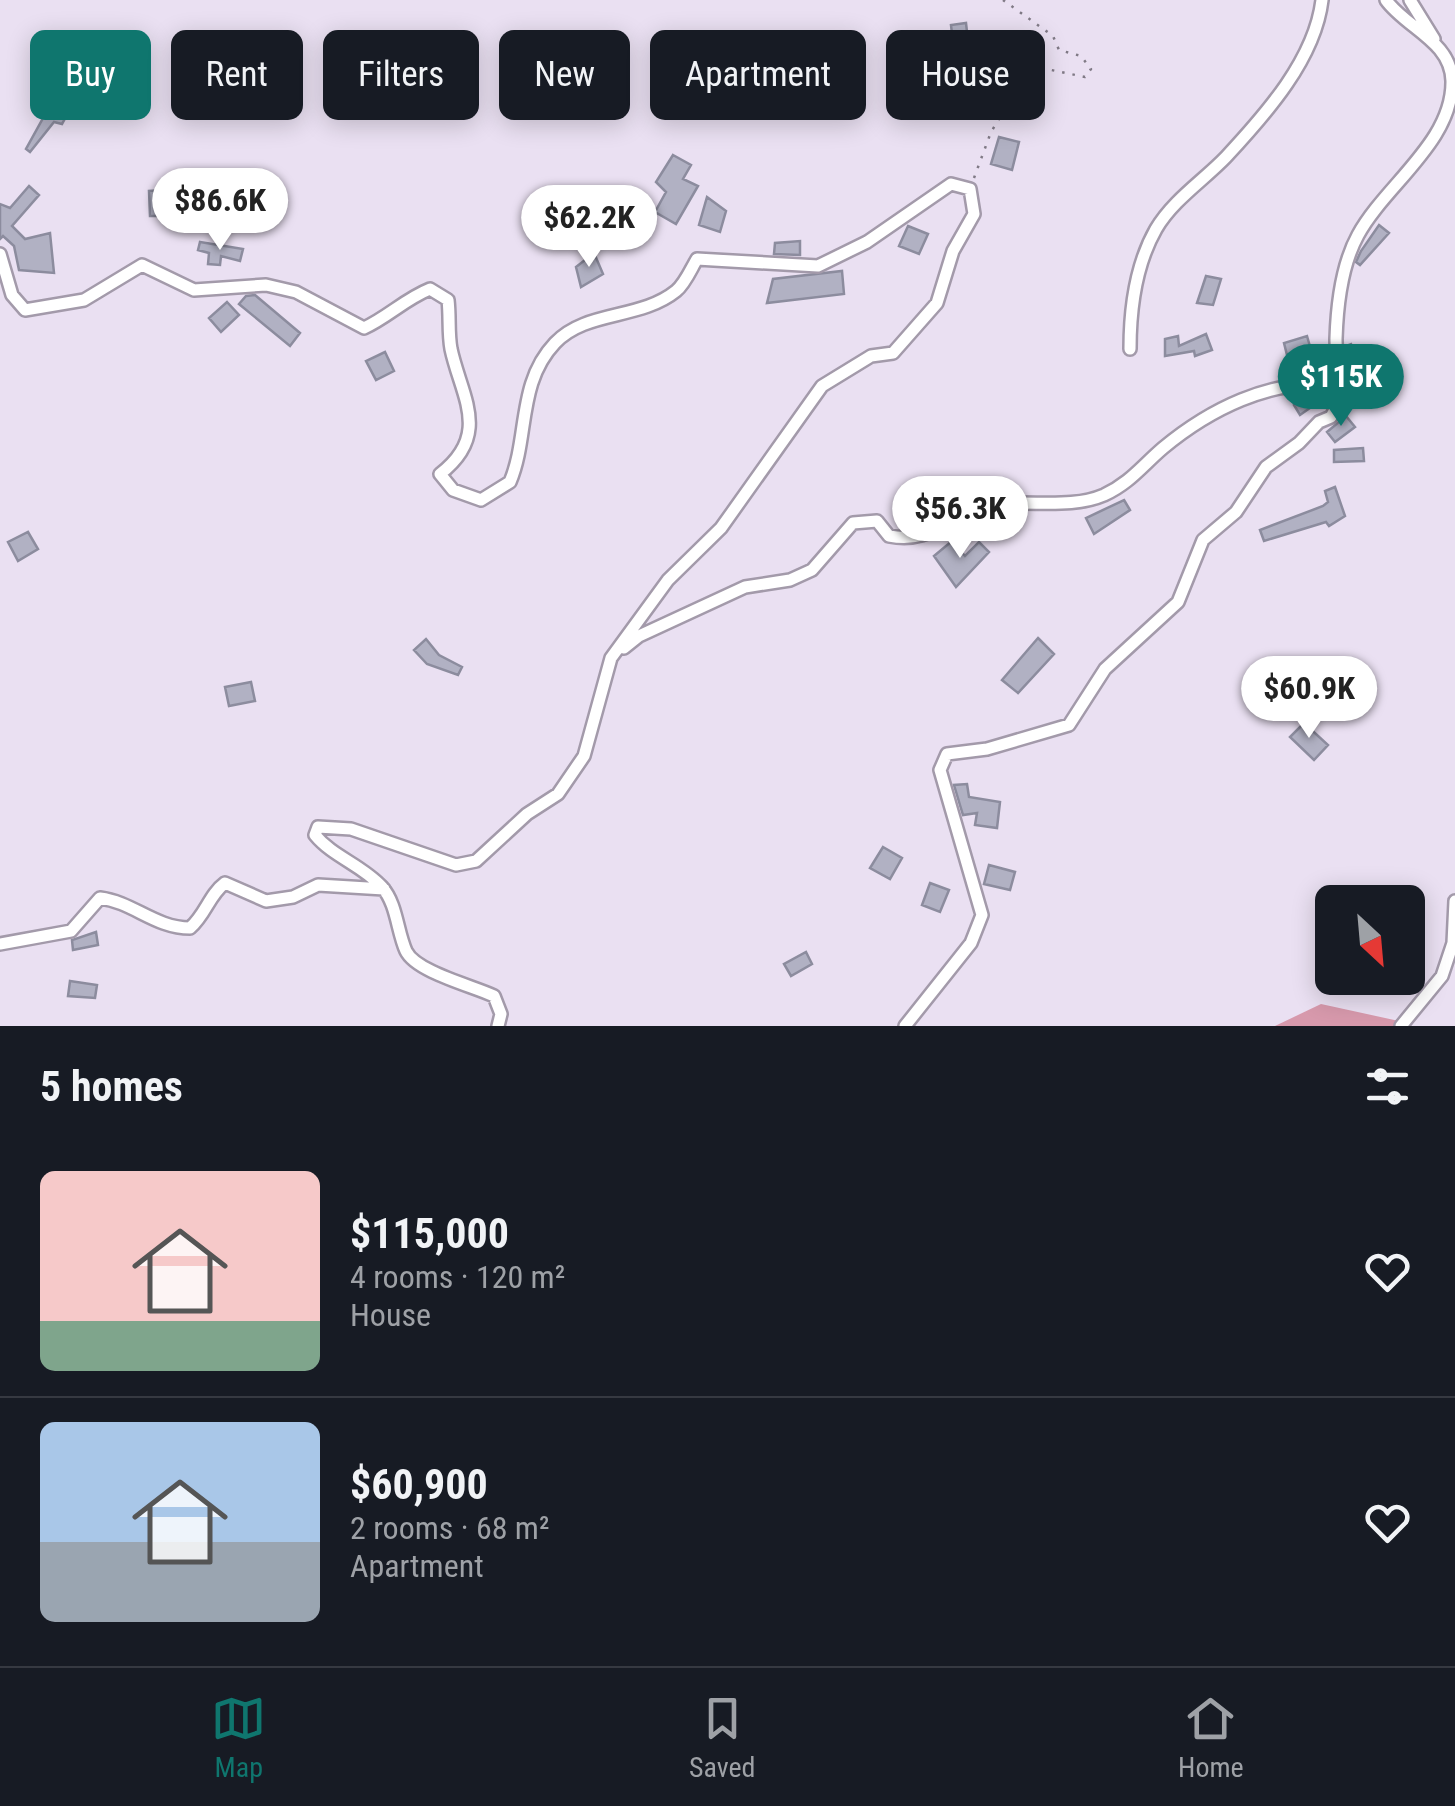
<!DOCTYPE html>
<html lang="en">
<head>
<meta charset="utf-8">
<style>
	body { margin:0; font-family:"Roboto Condensed",sans-serif; background:#242831; color:#f1f3f6; height:100vh; display:flex; flex-direction:column; font-size:38px; white-space:nowrap }
	* { box-sizing:border-box; margin:0 }
	p { font-size:32px; color:#9ea1a6 }
	.icon { flex:none; width:55px; height:55px; fill:none; stroke:currentColor; stroke-width:2; stroke-linecap:round; stroke-linejoin:round }
	.map { position:relative; height:1026px; overflow:hidden }
	.details { display:flex; flex-direction:column; background:#171b24; flex:1 }
	.details>* { flex:none }
	.top-card { position:absolute; left:30px; top:30px; width:1395px; height:90px; display:flex; gap:20px }
	.needle { width:65px; rotate:154deg }
	.tools { position:absolute; left:1315px; top:885px; display:grid; gap:20px }
	.tools a { display:grid; place-items:center; width:110px; height:110px; border-radius:15px; background:#171b24; box-shadow:0 5px 25px #0003; font-size:50px }
	.price { position:absolute; translate:-50% -85px; padding:0 22px; border-radius:35px; background:#fff; color:#222; font-size:32px; line-height:65px; filter:drop-shadow(0 2px 5px #0008) }
	.price::after { content:''; position:absolute; left:50%; top:60px; width:30px; height:22px; margin-left:-15px; background:inherit; clip-path:polygon(0 0,100% 0,50% 100%) }
	.price.selected { background:#0f766e; color:#fff }
	ul { padding:0; list-style:none }
	li { display:flex; align-items:center; gap:30px; height:250px; padding:0 40px }
	li+li { border-top:2px solid #363941 }
	li span { display:grid; place-items:center; flex:none; width:280px; height:200px; border-radius:15px; color:#555 }
	li>.icon { margin-inline-start:auto }
	span .icon { width:120px; height:120px; fill:#fffc; stroke-width:1 }
	li b { font-size:42px }
	h2 { display:flex; justify-content:space-between; align-items:center; height:120px; padding:0 40px; font-size:42px }
	.pill { padding:0 35px; border-radius:15px; background:#171b24; box-shadow:0 5px 25px #0003; font-size:35px; line-height:90px }
	.pill.selected { background:#0f766e; color:#fff }
	.tab-bar { display:flex; justify-content:space-around; align-items:center; height:140px; border-top:2px solid #363941; background:#171b24; font-size:28px; color:#9ea1a6 }
	.tab-bar a { display:grid; justify-items:center; gap:5px }
	.tab-bar .selected { color:#0f766e }
	.map>svg:first-child { display:block }
</style>
</head>
<body>
<div class="map">
<svg width="1455" height="1026" viewBox="0 0 1455 1026">
	<rect width="100%" height="100%" fill="#eae0f2"/>
	<path fill="#d799ac" d="M1321,1004L1408,1023L1409,1026H1275Z"/>
	<path fill="#b1b1c3" stroke="#8c8c9e" stroke-width="2.5" d="M966,23L969,50L954,52L951,25Z
		M63,49L75,51L60,107L69,111L62,124L54,122L30,152L26,149L53,100Z
		M999,137L1019,142L1012,170L991,164Z
		M673,155L691,165L683,179L698,186L676,224L655,212L666,192L656,182Z
		M29,186L39,195L12,226L25,239L50,233L54,273L19,270L14,246L3,236L0,239V204L10,208Z
		M163,190L164,216H150L149,191Z
		M707,197L726,211L720,232L699,225Z
		M1379,225L1389,233L1360,265L1356,262L1361,251Z
		M908,226L928,234L919,254L899,246Z
		M800,241V255L774,254L775,243Z
		M200,242L243,249L240,261L221,256L220,265L208,264L209,253L198,250Z
		M594,253L603,274L581,287L576,267Z
		M842,271L844,294L767,303L773,279Z
		M1206,276L1221,279L1213,305L1197,303Z
		M255,295L300,333L290,346L239,304L246,296Z
		M227,302L239,315L221,332L209,318Z
		M1206,334L1212,350L1195,356L1194,351L1165,356V339L1178,336L1179,346Z
		M1307,336L1313,357L1289,363L1284,343Z
		M1351,344L1362,369H1356L1347,393L1346,346Z
		M385,352L394,371L376,380L366,361Z
		M1311,393L1327,396L1300,415L1294,405Z
		M1346,416L1355,427L1335,442L1327,432Z
		M1363,448L1364,461L1334,462V450Z
		M1335,487L1345,516L1329,526L1326,522L1264,541L1260,530L1323,506L1328,502L1325,491Z
		M1124,500L1130,510L1094,534L1086,518Z
		M28,532L38,549L18,561L8,542Z
		M952,541L965,556L979,542L989,552L956,587L934,556Z
		M1038,638L1054,654L1018,693L1002,680Z
		M426,639L439,655L462,667L458,675L427,664L414,650Z
		M251,682L255,701L229,706L225,687Z
		M1304,723L1328,745L1314,760L1290,737Z
		M967,784L969,797L1000,802L997,828L975,825L977,813L963,815L954,785Z
		M883,847L902,858L890,879L870,868Z
		M989,865L1015,872L1010,890L984,884Z
		M930,883L949,890L940,912L922,905Z
		M96,932L98,945L73,950L72,940Z
		M806,952L812,964L791,976L784,964Z
		M70,981L97,985L95,998L68,996Z"/>
	<g fill="none" stroke-linecap="round" stroke-linejoin="round">
		<defs>
			<path id="minor" d="M1410,0L1434,39
				M0,254L12,295L25,310L84,300L142,265L194,290L266,285L296,292L364,328C388,317 405,299 430,289L448,300C450,316 448,333 451,349C461,396 492,434 440,474L453,490L481,500L510,482C529,437 517,383 555,343C586,310 640,320 676,291C685,284 691,269 697,259L818,266L867,242L951,184L970,189L974,214L953,251L937,303L893,353L871,356L822,386L721,528L668,580L611,658L584,756L558,794L527,814L476,861L456,865L351,829L318,827L315,835C333,857 362,865 382,887C397,904 397,931 406,951C416,972 473,986 494,996L501,1014L498,1026
				M1130,349C1130,310 1136,264 1156,229C1173,200 1204,180 1226,157C1266,114 1315,59 1322,0
				M1331,384C1340,371 1336,355 1336,339C1337,305 1341,266 1358,235C1385,185 1453,142 1452,81C1451,41 1406,28 1386,0
				M624,648L639,636L745,587L790,580L812,570L853,523L877,521L889,536C933,544 943,517 981,507C1020,497 1067,511 1104,495C1130,483 1142,466 1163,448C1210,409 1269,380 1331,384L1340,400L1331,417L1319,422L1299,443L1266,467L1236,512L1203,540L1178,602L1105,669L1069,725L987,749L947,754L940,770L982,915L971,943L905,1026
				M0,944L71,931L100,898C133,902 155,928 190,928C206,914 209,895 225,883L266,901L293,897L318,885L384,889
				M1401,1026L1442,976L1453,943L1455,901"/>
		</defs>
		<use href="#minor" stroke="#a39aaa" stroke-width="16"/>
		<path stroke="#807a86" stroke-width="2.5" stroke-dasharray="2.5 8" stroke-linecap="butt" d="M974,178L991,132L1032,66L1085,77L1091,69L1081,56L1059,50L1053,36L1003,0"/>
		<use href="#minor" stroke="#fff" stroke-width="11"/>
	</g>
</svg>
<div class="tools">
<a><svg class="needle" viewBox="-14 -14 28 28"><path d="M0-13l5 13h-10z" fill="#e53935"/><path d="M0 13l5-13h-10z" fill="#9ea1a6"/></svg></a>
</div>
<b class="price" style="left:220px;top:253px">$86.6K</b>
<b class="price" style="left:589px;top:270px">$62.2K</b>
<b class="price selected" style="left:1341px;top:429px">$115K</b>
<b class="price" style="left:960px;top:561px">$56.3K</b>
<b class="price" style="left:1309px;top:741px">$60.9K</b>
<div class="top-card">
<a class="pill selected">Buy</a>
<a class="pill">Rent</a>
<a class="pill">Filters</a>
<a class="pill">New</a>
<a class="pill">Apartment</a>
<a class="pill">House</a>
</div>
</div>
<section class="details">
<h2>5 homes<svg class="icon" aria-label="filters" viewBox="0 0 24 24"><path d="M4 7h16M4 17h16"/><circle cx="9" cy="7" r="2"/><circle cx="15" cy="17" r="2"/></svg></h2>
<ul>
<li><span style="background:linear-gradient(#f6c9c9 75%,#7fa58c 0)"><svg class="icon" aria-label="home" viewBox="0 0 24 24"><path d="M3 11l9-7 9 7M6 9v11h12V9"/></svg></span><div><b>$115,000</b><p>4 rooms · 120 m²</p><p>House</p></div><svg class="icon" aria-label="heart" viewBox="0 0 24 24"><path d="M12 20l-8-8c-3-5 5-10 8-4 3-6 11-1 8 4z"/></svg></li>
<li><span style="background:linear-gradient(#a9c7e8 60%,#9aa5b1 0)"><svg class="icon" aria-label="home" viewBox="0 0 24 24"><path d="M3 11l9-7 9 7M6 9v11h12V9"/></svg></span><div><b>$60,900</b><p>2 rooms · 68 m²</p><p>Apartment</p></div><svg class="icon" aria-label="heart" viewBox="0 0 24 24"><path d="M12 20l-8-8c-3-5 5-10 8-4 3-6 11-1 8 4z"/></svg></li>
</ul>
</section>
<nav class="tab-bar">
<a class="selected"><svg class="icon" aria-label="map" viewBox="0 0 24 24"><path d="M3 6l6-2 6 2 6-2v14l-6 2-6-2-6 2zM9 4v14M15 6v14"/></svg>Map</a>
<a><svg class="icon" aria-label="saved" viewBox="0 0 24 24"><path d="M7 4h10v16l-5-4-5 4z"/></svg>Saved</a>
<a><svg class="icon" aria-label="home" viewBox="0 0 24 24"><path d="M3 11l9-7 9 7M6 9v11h12V9"/></svg>Home</a>
</nav>
</body>
</html>
